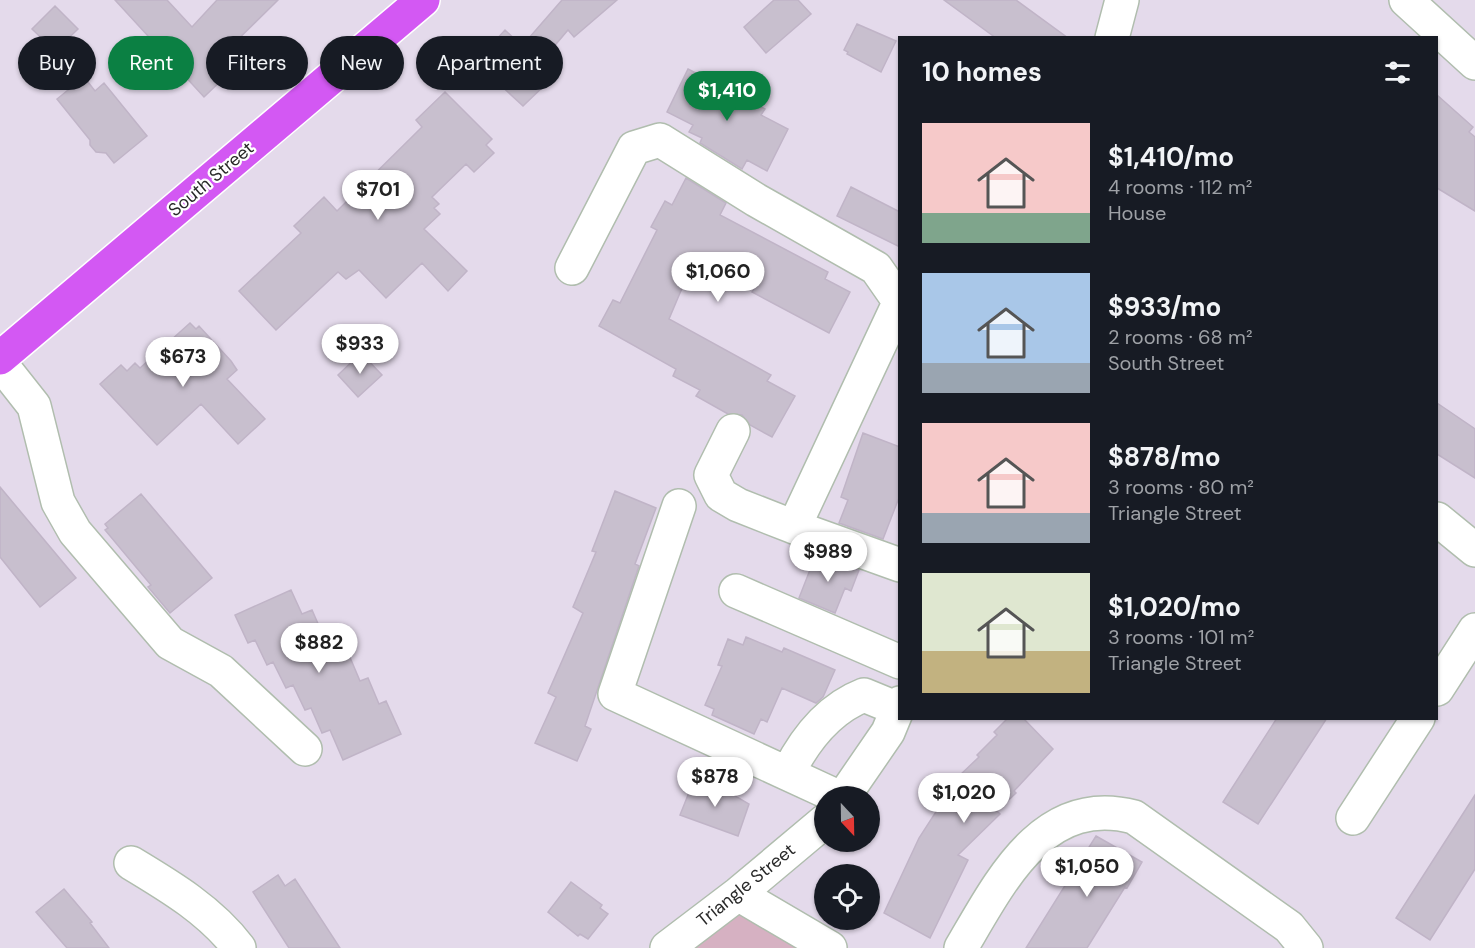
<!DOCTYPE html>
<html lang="en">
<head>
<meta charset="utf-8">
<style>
	body { margin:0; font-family:"DM Sans",sans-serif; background:#20242c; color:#f1f3f6; height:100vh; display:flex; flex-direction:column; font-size:22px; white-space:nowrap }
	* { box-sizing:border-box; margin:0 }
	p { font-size:20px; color:#9ea1a6 }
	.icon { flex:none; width:33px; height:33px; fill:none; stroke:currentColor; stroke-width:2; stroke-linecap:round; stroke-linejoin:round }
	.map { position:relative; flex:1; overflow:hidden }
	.panel { position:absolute; left:898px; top:36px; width:540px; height:684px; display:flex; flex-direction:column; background:#171b24; border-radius:0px; box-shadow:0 2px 4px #0004 }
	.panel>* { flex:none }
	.guide { position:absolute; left:18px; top:36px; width:570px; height:54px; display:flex; gap:12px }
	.needle { width:39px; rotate:158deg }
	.fabs { position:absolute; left:814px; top:786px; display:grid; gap:12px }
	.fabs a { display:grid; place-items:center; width:66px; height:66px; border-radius:50%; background:#171b24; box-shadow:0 2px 4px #0004; font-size:30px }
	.price { position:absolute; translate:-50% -51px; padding:0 14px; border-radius:21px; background:#fff; color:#222; font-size:20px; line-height:39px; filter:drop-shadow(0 2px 3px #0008) }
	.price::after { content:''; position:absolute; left:50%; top:36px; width:18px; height:14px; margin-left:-9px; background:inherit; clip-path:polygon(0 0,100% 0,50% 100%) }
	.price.active { background:#0b8043; color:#fff }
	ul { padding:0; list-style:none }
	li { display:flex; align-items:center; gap:18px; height:150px; padding:0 24px }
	li span { display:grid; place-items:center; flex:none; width:168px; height:120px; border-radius:0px; color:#555 }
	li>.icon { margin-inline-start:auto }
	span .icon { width:72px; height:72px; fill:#fffc; stroke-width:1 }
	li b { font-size:26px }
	h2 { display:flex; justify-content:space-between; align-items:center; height:72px; padding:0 24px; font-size:26px }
	.tag { padding:0 21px; border-radius:27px; background:#171b24; box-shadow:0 2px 4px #0004; font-size:21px; line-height:54px }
	.tag.active { background:#0b8043; color:#fff }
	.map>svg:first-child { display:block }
</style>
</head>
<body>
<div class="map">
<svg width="1475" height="948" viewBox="0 0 1475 948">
	<rect width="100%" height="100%" fill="#e4daeb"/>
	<path fill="#d6b1c2" d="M747,899L816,948H686Z"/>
	<path fill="#c8bfce" stroke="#c0b4c7" stroke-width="1.5" d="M115,0H167L192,27L217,0H278L217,60L229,73L204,97Z
		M562,0H617L574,37L568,30L534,70L548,82L523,106L496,81L500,77L493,70L497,65L484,53L505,30L522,46Z
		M774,0H798L811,14L766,53L744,27Z
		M944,0H1016L1068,38H996Z
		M55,6L78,29L55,51L32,29Z
		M857,24L896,41L881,72L847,54L848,52L844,50Z
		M688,69L765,109L761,115L788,129L767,171L747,160L742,169L700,143L702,138L689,132L693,125L667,112Z
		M84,77L95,91L104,83L147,136L114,163L106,153L96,152L90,145V140L57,99Z
		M445,92L492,139L486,145L494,153L474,172L466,164L432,197L439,204L434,208L440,214L424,229L467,271L448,291L422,263L386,298L359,270L346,279L338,272L276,330L239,291L301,233L294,226L324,197L337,211L422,127L416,120Z
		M1437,95L1473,127L1469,132L1475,137V211L1437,188Z
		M686,178L726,203L720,215L828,272L825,279L850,292L829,333L752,292L756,286L731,273L694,260L669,319L771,375L767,381L795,396L772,437L750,425L742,415L728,414L696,396L700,390L673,376L676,369L599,326L613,300L620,303L657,230L651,227L665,201L672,205Z
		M851,187L900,212V247L837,216Z
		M190,323L196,329L199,326L231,361L237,370L227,379L265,419L238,444L201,404L157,445L100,384L121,365L127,371L135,363L140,368Z
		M361,353L382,375L358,397L338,375Z
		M1437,403L1475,429V478L1437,454Z
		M863,433L900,447V495L883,539L839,523L848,500L841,497Z
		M0,487L76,578L40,607L0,557Z
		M615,491L656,508L635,564L639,566L585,726L591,729L577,761L535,743L556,697L548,693L583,613L573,607L596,552L592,551Z
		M141,494L212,578L170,613L148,587L151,585L105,530L108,528L105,524Z
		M815,557L821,560L822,557L859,570L851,591L845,588L835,613L799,598Z
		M291,590L302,614L312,610L323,635L330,632L342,658L349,655L360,681L368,678L379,704L386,701L401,734L343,760L330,730L322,733L311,708L305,710L293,685L286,688L273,662L267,665L255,640L248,643L235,615Z
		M746,637L782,652L784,648L835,670L823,697L816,703L782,688L767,722L761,719L754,734L712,715L714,709L705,705L722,666L718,665L728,639L743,645Z
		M1008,718H1023L1053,749L1014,791L1016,793L997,811L1000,814L958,855L968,860L930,938L884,913L919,838L943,801L941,798L961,779L959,776L979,757L977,755L997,735L994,732Z
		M1277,718H1327L1258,824L1223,802Z
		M694,780L730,793L749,804L738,836L680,815Z
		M1475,795V869L1430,940L1396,918Z
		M1096,836L1142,862L1127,888L1125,887L1087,948H1026Z
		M278,875L285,886L295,879L340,948H289L253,892Z
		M571,882L602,905L600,908L608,914L588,939L580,934L578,936L548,912Z
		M64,889L92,922L90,923L109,948H67L36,912Z"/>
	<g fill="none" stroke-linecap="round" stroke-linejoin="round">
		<defs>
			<path id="minor" d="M1406,0L1475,63
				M1112,38L1122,0
				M572,268L634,148L660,140L756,200L876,268L899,301
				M900,301L794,527L900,565
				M0,363L34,406L58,502L75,532L170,643L221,671L305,749
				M733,431L711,475L721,495L738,505L794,527
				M679,506L615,694L836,796
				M1437,519L1475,550
				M736,591L900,662
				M1437,689L1475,630
				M788,773C805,739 828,709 864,695L898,709
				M844,796L888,732L900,703
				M1353,818L1418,718
				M131,863C171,887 211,911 239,948
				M738,894L830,948
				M667,948L738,894L825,821
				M961,948C1000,882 1043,793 1134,817L1289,927L1306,948"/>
			<path id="major" d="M0,358L423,0"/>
		</defs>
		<use href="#minor" stroke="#b0bdae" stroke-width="36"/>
		<use href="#major" stroke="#fff" stroke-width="36"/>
		<use href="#minor" stroke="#fff" stroke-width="33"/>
		<use href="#major" stroke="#d358f3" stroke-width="33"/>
	</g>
	<g text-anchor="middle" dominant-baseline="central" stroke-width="4.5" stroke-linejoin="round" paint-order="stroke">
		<g font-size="18" fill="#292929" stroke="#fff">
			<text transform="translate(211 179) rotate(-40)">South Street</text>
			<text transform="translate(746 885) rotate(-39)">Triangle Street</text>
		</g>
	</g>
</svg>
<div class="fabs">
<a><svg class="needle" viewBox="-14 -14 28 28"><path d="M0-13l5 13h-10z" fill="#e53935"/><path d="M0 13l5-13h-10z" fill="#9ea1a6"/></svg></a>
<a><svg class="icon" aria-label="locate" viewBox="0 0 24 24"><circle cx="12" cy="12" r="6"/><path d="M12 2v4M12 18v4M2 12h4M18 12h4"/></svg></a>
</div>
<b class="price active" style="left:727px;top:122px">$1,410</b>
<b class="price" style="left:378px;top:221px">$701</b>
<b class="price" style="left:718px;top:303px">$1,060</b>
<b class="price" style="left:360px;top:375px">$933</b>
<b class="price" style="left:183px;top:388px">$673</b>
<b class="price" style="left:828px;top:583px">$989</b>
<b class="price" style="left:319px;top:674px">$882</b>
<b class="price" style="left:715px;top:808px">$878</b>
<b class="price" style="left:964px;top:824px">$1,020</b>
<b class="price" style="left:1087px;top:898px">$1,050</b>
<div class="guide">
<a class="tag">Buy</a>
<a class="tag active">Rent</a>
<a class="tag">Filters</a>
<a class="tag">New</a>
<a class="tag">Apartment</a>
</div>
<section class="panel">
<h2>10 homes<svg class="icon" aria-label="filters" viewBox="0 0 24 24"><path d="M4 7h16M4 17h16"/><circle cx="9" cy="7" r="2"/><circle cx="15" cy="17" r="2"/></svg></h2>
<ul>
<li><span style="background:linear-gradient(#f6c9c9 75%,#7fa58c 0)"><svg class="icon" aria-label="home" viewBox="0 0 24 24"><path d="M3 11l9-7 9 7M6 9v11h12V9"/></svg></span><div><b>$1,410/mo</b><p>4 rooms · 112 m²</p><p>House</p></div></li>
<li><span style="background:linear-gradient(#a9c7e8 75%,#9aa5b1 0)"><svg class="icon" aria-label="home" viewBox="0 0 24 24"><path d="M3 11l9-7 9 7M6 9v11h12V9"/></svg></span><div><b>$933/mo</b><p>2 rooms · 68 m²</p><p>South Street</p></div></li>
<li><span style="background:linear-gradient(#f6c9c9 75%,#9aa5b1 0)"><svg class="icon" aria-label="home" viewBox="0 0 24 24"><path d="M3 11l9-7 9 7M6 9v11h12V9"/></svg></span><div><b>$878/mo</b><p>3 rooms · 80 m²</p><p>Triangle Street</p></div></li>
<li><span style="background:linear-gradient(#dfe7d0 65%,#c2b280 0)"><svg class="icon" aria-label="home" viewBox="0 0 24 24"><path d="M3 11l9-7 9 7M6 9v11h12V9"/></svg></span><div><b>$1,020/mo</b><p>3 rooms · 101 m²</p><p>Triangle Street</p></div></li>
</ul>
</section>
</div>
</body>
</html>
